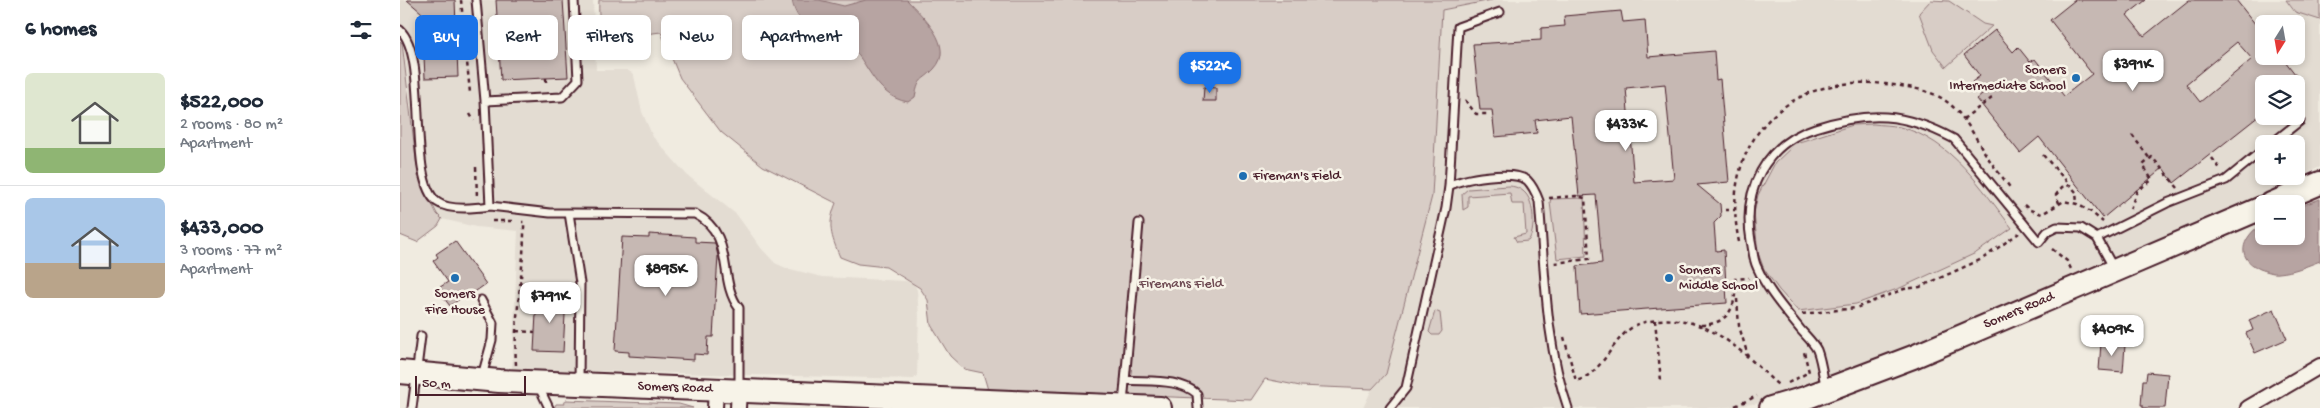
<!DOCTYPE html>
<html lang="en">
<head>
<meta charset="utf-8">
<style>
	body { margin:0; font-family:"Gochi Hand",sans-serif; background:#f6f6f7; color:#1f2937; height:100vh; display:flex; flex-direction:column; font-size:19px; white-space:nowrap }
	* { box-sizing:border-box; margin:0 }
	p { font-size:16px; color:#747a83 }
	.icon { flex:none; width:28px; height:28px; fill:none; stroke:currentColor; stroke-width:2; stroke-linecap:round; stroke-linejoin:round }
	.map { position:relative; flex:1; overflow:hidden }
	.side { display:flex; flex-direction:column; background:#fff; width:400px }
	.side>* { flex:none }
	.guide { position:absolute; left:15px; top:15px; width:475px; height:45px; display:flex; gap:10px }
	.needle { width:32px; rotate:191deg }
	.fabs { position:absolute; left:1855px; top:15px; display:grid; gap:10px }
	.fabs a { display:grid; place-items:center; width:50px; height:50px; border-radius:8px; background:#fff; box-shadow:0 2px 8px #0003; font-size:25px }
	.scale { position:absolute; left:15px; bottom:12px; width:111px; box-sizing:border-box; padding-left:5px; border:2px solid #4a1f2b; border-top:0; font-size:14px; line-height:18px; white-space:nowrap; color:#4a1f2b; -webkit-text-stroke:4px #f7f3e8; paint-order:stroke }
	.price { position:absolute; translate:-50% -42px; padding:0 11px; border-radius:10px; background:#fff; color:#222; font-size:16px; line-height:32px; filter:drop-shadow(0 1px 2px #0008) }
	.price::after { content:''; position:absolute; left:50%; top:30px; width:15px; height:11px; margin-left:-8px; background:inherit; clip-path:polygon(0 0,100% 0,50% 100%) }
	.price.current { background:#1a73e8; color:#fff }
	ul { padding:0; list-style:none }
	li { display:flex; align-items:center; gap:15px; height:125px; padding:0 25px }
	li+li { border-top:1px solid #e0e1e3 }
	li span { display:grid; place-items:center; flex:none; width:140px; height:100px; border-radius:8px; color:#555 }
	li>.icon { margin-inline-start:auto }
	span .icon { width:60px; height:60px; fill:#fffc; stroke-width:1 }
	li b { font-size:21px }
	h2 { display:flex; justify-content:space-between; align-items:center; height:60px; padding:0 25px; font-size:21px }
	.tag { padding:0 18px; border-radius:8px; background:#fff; box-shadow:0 2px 8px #0003; font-size:18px; line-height:45px }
	.tag.current { background:#1a73e8; color:#fff }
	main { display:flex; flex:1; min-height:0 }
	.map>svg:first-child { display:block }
</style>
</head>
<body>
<main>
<section class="side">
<h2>6 homes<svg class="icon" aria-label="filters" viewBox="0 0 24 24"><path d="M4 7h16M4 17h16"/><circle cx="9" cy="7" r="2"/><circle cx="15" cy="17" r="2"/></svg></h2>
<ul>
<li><span style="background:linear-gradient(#dfe7d0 75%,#8fb573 0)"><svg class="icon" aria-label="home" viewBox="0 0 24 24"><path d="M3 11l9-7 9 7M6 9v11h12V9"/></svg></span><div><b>$522,000</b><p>2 rooms · 80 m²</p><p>Apartment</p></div></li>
<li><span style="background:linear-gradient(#a9c7e8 65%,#b9a48a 0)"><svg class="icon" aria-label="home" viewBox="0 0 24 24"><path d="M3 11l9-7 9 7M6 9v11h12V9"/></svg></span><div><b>$433,000</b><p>3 rooms · 77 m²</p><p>Apartment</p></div></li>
</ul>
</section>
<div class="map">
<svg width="1920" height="408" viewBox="0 0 1920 408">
	<rect width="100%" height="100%" fill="#f0ebe0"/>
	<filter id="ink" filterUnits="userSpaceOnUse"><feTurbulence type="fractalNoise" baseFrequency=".02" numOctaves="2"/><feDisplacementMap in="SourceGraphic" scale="10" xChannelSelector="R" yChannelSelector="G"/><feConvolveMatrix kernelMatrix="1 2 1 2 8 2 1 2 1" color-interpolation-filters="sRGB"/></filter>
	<g filter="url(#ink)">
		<path fill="#e3dcd2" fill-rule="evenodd" d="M0,0H193L196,70H227L232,73L234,76L242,112L253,137L287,175L337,215L361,248L375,263L386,268L422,277L506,281L514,284L517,290L519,316L517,375L514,379L112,369L118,231L76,227L42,219L37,214L18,176L8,80L2,43L0,41Z
			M1092,0H1886L1895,12L1920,20V167L1796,226L1440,376L1370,402L1320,408H963L972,389L986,374L1032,196L1042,10ZM1864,24H1896V56H1864ZM1864,84H1896V116H1864ZM1864,144H1896V176H1864Z"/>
		<path fill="#d8cdc6" stroke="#917678" d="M199,0H1092L1042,10L1032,196L986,374L972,389L900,386L865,379L851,400L588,390L583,373L564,369L550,356L531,325L528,300L520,288L486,267L458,264L440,257C431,236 427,225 436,203L363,166L321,132L280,78L261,32L245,34L225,47C200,42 198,22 199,0Z
			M1531,0L1549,1L1583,24L1592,26L1546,67L1533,50L1519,13Z
			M1886,0H1920V20L1895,12Z
			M0,41L2,43L18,176L37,214L42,219L38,226L17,242L0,235Z
			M1473,124C1481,125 1491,125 1500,127C1552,140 1581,188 1612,228L1576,253L1500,288L1456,304L1398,311L1379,290L1364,269L1358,253L1354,213L1358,195L1375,163L1396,143L1453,125Z
			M1108,186C1114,186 1121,188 1126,194C1134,203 1136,232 1128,241L1117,242L1114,237L1126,234L1124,204H1112L1110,193L1068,196V207L1063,210L1062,194L1068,189Z
			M1184,198L1186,256L1157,259L1150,202L1151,199Z
			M1035,311L1040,313L1042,331L1039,335H1032L1029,332Z
			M166,400L279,404L293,408H154L156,404H164Z"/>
		<path fill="#b7a4a2" stroke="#8b6f72" d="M392,0H419L444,6L466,0H507C522,16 556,46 534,69C522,82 519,76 515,97L508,102C472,96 468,56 441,37C422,24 398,33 392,0Z
			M1920,199V261C1907,266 1893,272 1879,273C1873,274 1866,271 1860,269C1832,256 1845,235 1864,222V236H1896V208Z"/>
		<path fill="#c6b8b3" stroke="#4a1f2b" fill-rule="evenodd" d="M7,0H55L58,77L25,78L22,13Z
			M96,0H163L168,77L101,80Z
			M1675,0H1746L1727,15L1744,36L1789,0H1836L1864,35V56H1881L1903,84H1864V112L1774,183L1763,168L1703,218L1639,137L1620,153L1577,99L1582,95L1572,82L1580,76L1564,55L1595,30L1613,52L1618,47L1630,62L1635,59L1664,96L1692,74L1650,20ZM1837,42L1852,59L1800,102L1786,84Z
			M1221,11L1223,22L1245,20L1248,57L1314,51L1316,80L1320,79L1329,182L1297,185L1320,204L1321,216L1314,223L1316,251L1324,250L1327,303L1180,314L1177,266L1202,263L1196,195L1179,196L1171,116L1135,120L1137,133L1095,137L1092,110H1080L1073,44L1141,40V28L1165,26L1164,16ZM1265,84L1274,179L1234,182L1226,88Z
			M804,87L816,88V101H803Z
			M249,234L295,237V242L315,243L318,256L313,337H308L307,355L294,354V360L229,356V352L215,351L222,237L249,238Z
			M55,241L86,284L66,298L65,295L50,306L37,289L48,282L33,261L38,257L36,254Z
			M137,295L166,296L163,352L134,351Z
			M1874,309L1887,339L1855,353L1846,333L1853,330L1849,320Z
			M1701,343L1725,345L1723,372L1699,370Z
			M1747,372L1768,374L1765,408H1743V405H1741L1743,380H1746Z"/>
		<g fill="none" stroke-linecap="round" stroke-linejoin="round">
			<defs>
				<path id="service" d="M76,0L85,101L90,206L150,213H169L180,283L179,381
					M0,30C30,58 6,178 37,202C49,211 76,208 90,206
					M85,101L162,97L178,80L174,0
					M1871,144L1900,121
					M1049,186L1058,27L1100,12
					M169,213L295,214C336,234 317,280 339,308V388
					M1697,238L1767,203L1826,180L1864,149
					M81,300L93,323L92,340L82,376
					M725,380C748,382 780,378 797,394L798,408
					M1425,386C1423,375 1421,360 1417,350C1413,342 1405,335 1400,329C1384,309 1367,290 1357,267C1353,259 1353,249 1351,241C1342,190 1365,144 1415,128C1468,111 1504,112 1554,139L1639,242L1647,232L1657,227L1681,228L1697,238L1713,267
					M139,387L149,408
					M723,404L739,223
					M12,408L21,336
					M990,408L1006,388L1046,208L1049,186C1063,178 1112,170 1127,180C1133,186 1136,193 1139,201C1145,270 1145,343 1168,408"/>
				<path id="minor" d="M315,408L316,389
					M338,408L339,390
					M1848,408L1920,366"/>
				<path id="primary" d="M1871,204L1920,183
					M0,372L99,381L178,384L760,408
					M1371,408L1405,398L1513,357L1864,207"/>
			</defs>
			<use href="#service" stroke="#4a1f2b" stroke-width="11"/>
			<use href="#minor" stroke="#4a1f2b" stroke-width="18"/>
			<use href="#primary" stroke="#4a1f2b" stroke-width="26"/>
			<path stroke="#4a1f2b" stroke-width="2.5" stroke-dasharray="4 4" stroke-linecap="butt" d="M61,0L70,93
				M146,78V85
				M1065,100L1076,114H1090
				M70,114L74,121
				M1563,119L1592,98
				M1732,135L1750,159
				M1643,155L1670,185
				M1812,158L1821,170
				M76,167L77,198
				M1149,198L1176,196L1185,198L1189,259L1154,263
				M1659,203L1656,195L1662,187L1670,185L1676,192L1677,204
				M1624,205L1630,210L1642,214L1664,201L1677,204L1691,212L1703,222
				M1730,209L1737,191L1752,180L1743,165L1752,157L1778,188
				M1325,210H1335
				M92,221H112
				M1339,242C1318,144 1386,72 1485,84C1503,86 1528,89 1543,99C1566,114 1576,141 1591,162C1597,171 1605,180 1611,189
				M1652,249L1667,261L1671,269
				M1337,299L1339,326L1348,356
				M1402,314L1456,308L1504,289L1520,287L1582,259L1619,233
				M1255,320L1261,381
				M1301,325C1331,324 1337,304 1335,279L1349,278
				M116,331L135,332
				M1164,337L1176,381C1198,375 1208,351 1222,336C1233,324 1244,321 1259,320C1300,316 1331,341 1360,368C1367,374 1372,381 1380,386
				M116,365C113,317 125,270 124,222H122
				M1388,383L1409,372L1404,352
				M1335,406L1357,396"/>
			<use href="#service" stroke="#f7f3e8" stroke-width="7"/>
			<use href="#minor" stroke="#f7f3e8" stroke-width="14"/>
			<use href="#primary" stroke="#f7f3e8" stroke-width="22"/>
		</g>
	</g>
	<g fill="#1f6fb2" stroke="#f7f3e8" stroke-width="2">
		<circle cx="1676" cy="78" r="5"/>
		<circle cx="843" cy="176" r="5"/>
		<circle cx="55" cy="278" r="5"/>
		<circle cx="1269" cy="278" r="5"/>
	</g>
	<g text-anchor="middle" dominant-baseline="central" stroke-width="5" stroke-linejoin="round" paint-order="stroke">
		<g font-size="14" fill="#4a1f2b" stroke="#f7f3e8" text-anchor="start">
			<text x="1666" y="70" text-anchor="end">Somers<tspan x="1666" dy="16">Intermediate School</tspan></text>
			<text x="853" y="176">Fireman's Field</text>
			<text x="1279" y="270">Somers<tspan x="1279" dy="16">Middle School</tspan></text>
			<text x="55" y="294" text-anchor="middle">Somers<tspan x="55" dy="16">Fire House</tspan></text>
		</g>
		<g font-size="14" fill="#6e4a52" stroke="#f7f3e8">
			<text x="781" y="284">Firemans Field</text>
		</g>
		<g font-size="14" fill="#4a1f2b" stroke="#f7f3e8">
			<text transform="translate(1619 311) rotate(-23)">Somers Road</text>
			<text transform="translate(275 388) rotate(2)">Somers Road</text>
		</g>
	</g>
</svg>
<div class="fabs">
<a><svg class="needle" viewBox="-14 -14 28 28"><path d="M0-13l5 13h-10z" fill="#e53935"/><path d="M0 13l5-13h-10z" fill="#747a83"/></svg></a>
<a><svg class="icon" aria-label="layers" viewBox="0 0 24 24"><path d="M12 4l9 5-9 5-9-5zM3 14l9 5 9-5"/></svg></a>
<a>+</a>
<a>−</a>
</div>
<div class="scale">50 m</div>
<b class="price" style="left:1733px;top:92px">$391K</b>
<b class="price current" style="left:810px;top:94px">$522K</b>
<b class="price" style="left:1226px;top:152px">$433K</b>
<b class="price" style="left:266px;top:297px">$895K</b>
<b class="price" style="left:150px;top:324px">$791K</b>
<b class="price" style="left:1712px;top:357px">$409K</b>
<div class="guide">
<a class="tag current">Buy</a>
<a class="tag">Rent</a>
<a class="tag">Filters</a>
<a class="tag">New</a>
<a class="tag">Apartment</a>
</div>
</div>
</main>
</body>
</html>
